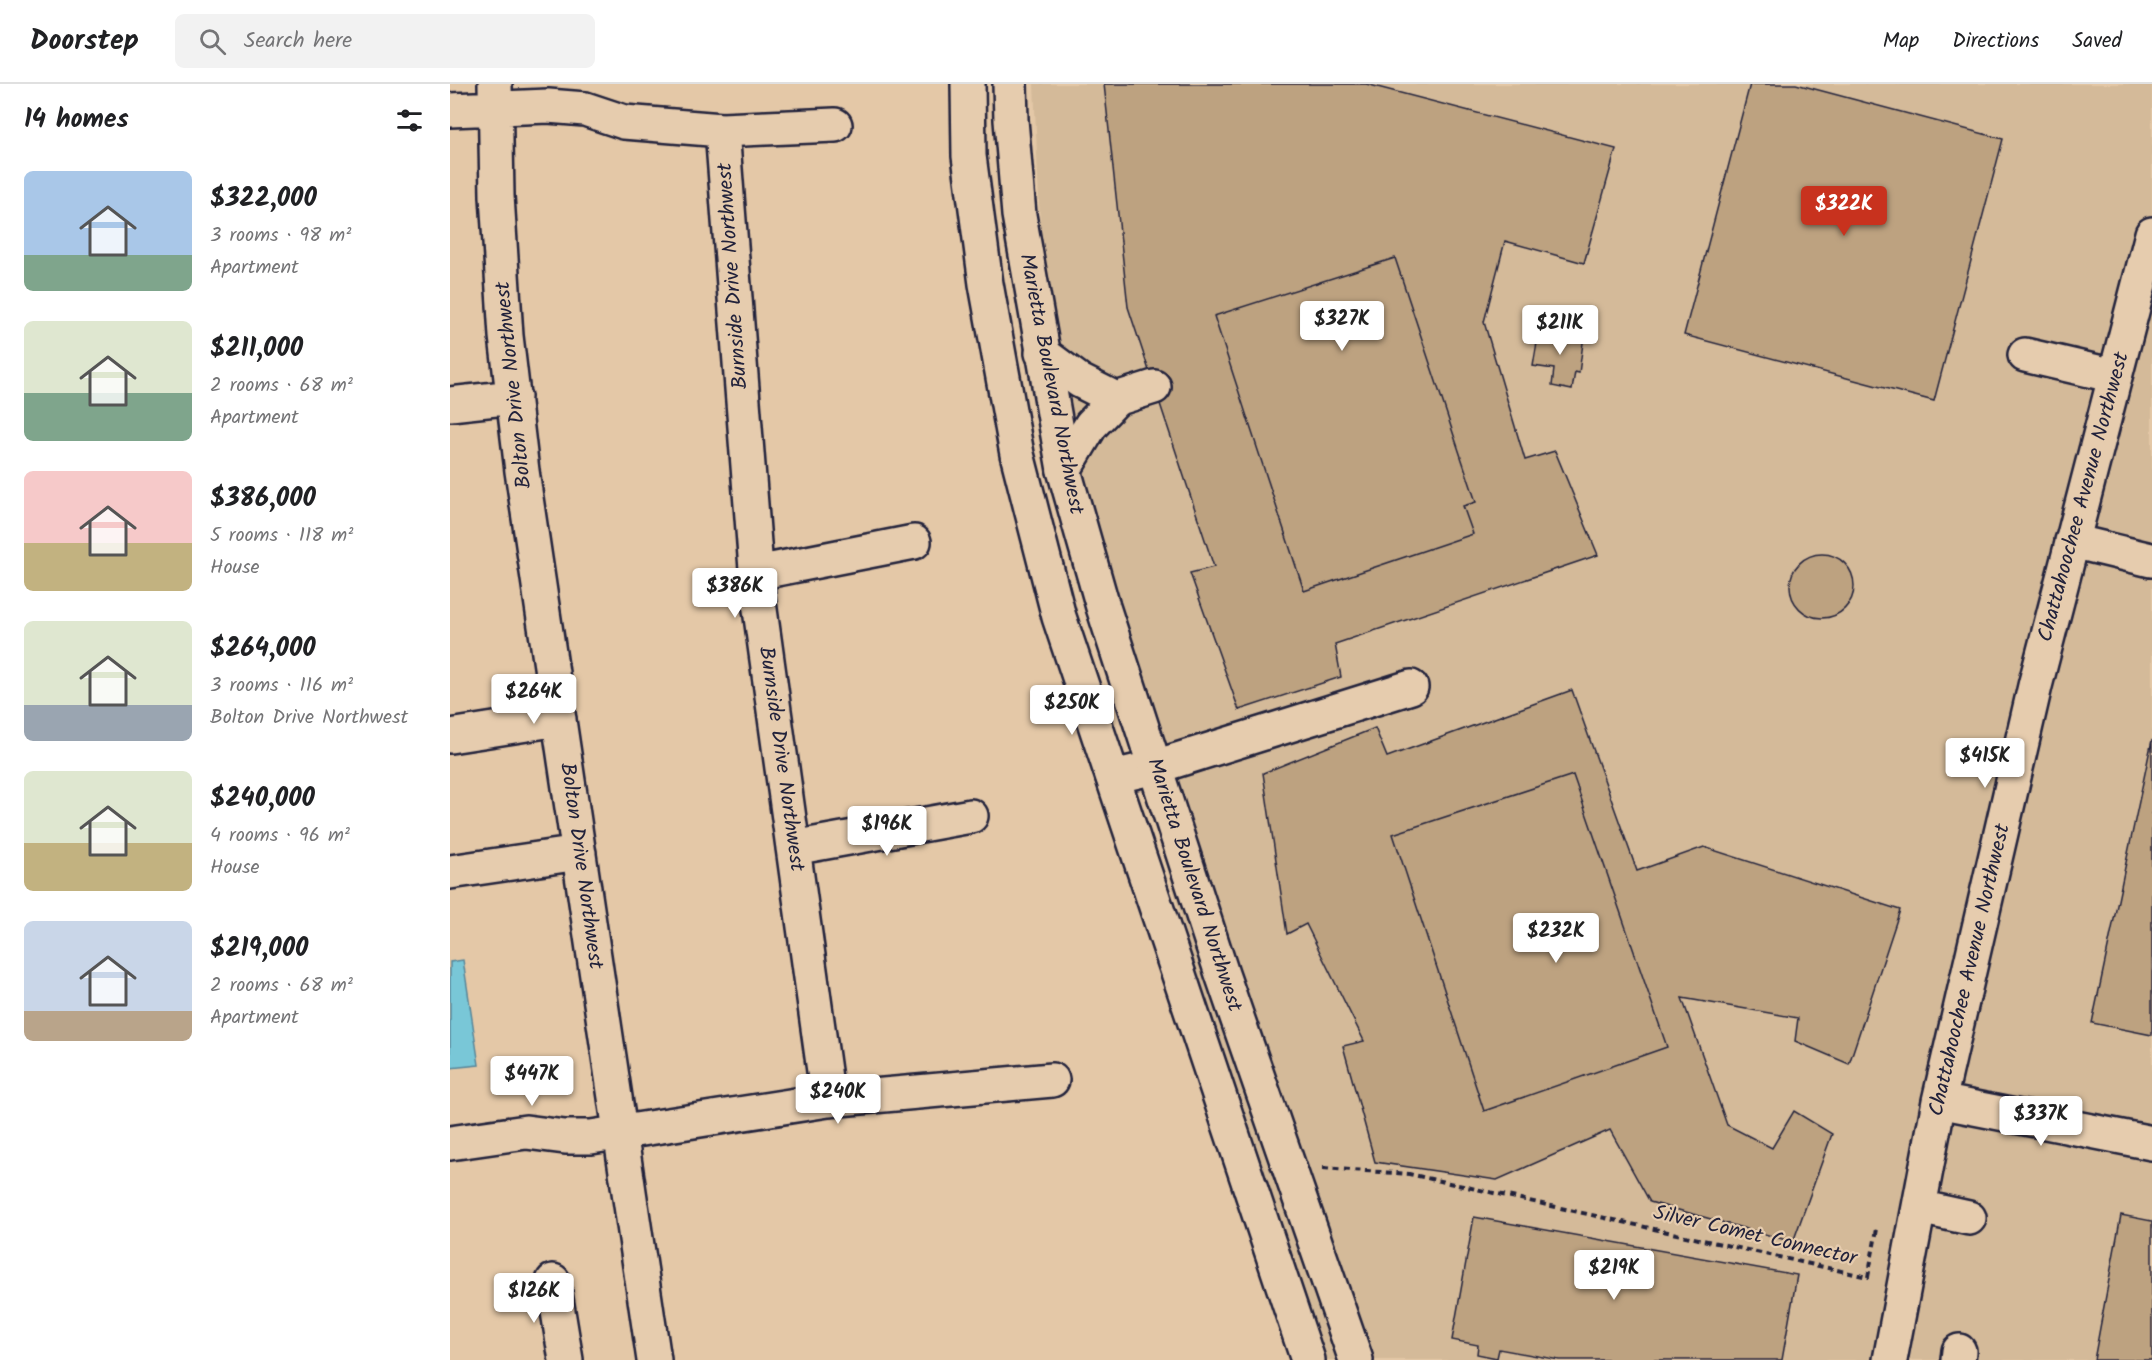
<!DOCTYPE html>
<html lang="en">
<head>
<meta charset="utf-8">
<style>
	body { margin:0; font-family:Kalam,sans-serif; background:#f2f2f2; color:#202124; height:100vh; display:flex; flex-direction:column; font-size:22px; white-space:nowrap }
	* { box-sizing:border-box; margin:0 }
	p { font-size:20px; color:#757577 }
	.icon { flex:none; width:33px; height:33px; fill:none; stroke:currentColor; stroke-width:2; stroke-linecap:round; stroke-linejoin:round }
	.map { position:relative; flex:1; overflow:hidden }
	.details { display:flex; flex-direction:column; background:#fff; width:450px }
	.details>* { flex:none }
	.price { position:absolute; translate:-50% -51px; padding:0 14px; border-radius:6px; background:#fff; color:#222; font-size:20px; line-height:39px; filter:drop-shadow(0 2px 3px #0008) }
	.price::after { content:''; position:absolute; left:50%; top:36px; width:18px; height:14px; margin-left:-9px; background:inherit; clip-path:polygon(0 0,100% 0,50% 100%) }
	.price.selected { background:#c8321e; color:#fff }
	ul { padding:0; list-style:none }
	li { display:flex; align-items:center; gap:18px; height:150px; padding:0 24px }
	li span { display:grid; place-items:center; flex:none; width:168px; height:120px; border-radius:9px; color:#555 }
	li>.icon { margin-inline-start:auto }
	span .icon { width:72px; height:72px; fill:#fffc; stroke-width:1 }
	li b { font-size:26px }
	h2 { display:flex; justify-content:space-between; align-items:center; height:72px; padding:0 24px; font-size:26px }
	header { display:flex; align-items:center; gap:36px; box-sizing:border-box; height:84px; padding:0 30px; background:#fff; border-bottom:2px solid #e0e0e0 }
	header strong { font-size:28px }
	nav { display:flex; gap:33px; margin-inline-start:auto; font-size:21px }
	.search { width:420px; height:54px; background:#f2f2f2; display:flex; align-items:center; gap:15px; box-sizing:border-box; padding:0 21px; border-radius:9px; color:#757577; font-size:22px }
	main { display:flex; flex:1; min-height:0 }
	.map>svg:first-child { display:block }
</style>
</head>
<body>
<header>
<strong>Doorstep</strong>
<div class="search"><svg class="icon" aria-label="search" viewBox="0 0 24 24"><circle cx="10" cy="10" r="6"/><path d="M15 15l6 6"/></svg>Search here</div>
<nav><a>Map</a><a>Directions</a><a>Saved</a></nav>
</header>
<main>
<section class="details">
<h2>14 homes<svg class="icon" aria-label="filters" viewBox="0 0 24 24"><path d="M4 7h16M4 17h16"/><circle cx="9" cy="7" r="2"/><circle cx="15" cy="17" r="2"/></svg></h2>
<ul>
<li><span style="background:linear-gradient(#a9c7e8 70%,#7fa58c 0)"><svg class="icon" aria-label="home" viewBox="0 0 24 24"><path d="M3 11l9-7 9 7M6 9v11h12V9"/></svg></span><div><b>$322,000</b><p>3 rooms · 98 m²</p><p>Apartment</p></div></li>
<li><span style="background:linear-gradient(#dfe7d0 60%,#7fa58c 0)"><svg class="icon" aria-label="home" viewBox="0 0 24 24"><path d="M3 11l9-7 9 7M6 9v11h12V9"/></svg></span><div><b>$211,000</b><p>2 rooms · 68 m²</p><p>Apartment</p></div></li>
<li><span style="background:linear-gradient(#f6c9c9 60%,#c2b280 0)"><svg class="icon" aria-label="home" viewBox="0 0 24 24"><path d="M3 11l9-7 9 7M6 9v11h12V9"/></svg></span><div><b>$386,000</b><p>5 rooms · 118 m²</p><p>House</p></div></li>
<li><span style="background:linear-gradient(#dfe7d0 70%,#9aa5b1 0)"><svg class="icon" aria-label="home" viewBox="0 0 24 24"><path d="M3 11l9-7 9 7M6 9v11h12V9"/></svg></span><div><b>$264,000</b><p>3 rooms · 116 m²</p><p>Bolton Drive Northwest</p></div></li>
<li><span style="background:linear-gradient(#dfe7d0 60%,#c2b280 0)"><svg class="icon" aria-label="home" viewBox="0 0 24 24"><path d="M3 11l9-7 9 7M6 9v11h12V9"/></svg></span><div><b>$240,000</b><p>4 rooms · 96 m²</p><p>House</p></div></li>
<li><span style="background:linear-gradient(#c9d6e8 75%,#b9a48a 0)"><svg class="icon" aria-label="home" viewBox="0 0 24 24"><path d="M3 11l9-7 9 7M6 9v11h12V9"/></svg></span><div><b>$219,000</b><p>2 rooms · 68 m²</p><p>Apartment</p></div></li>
</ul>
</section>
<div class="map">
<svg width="1702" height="1276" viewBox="0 0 1702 1276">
	<rect width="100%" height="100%" fill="#e4c8a7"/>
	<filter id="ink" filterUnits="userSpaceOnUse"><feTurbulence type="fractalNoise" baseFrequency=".0167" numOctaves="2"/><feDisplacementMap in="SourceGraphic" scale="12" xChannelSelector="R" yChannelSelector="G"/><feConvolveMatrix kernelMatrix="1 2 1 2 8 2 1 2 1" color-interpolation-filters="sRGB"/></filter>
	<g filter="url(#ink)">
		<path fill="#d4ba99" d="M584,0H1702V1276H856L626,460L591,164Z"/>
		<path fill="#79c7d7" stroke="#568599" stroke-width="1.5" d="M13,876L29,981L0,984V878Z"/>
		<path fill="#bda280" stroke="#22223b" stroke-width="1.5" d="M654,0H916L1166,65L1134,179L1055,157L1034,238L1075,376L1105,367L1148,471L885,560L891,593L789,626L740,489L764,483L678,223Z
			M1300,0H1346L1553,55L1484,317L1234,251Z
			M945,174L1026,418L1013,422L1023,450L854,507L764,232Z
			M1089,247L1134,251L1129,289L1125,288L1122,306L1102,302L1104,285L1083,282Z
			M1340 502a32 32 0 1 1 64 0a32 32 0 1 1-64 0Z
			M1122,606L1187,787L1254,763L1450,826L1399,980L1345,957L1348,934L1232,914L1277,1041L1322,1064L1344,1027L1382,1050L1343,1158L1200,1118L1160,1046L1047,1096L925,1078L893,962L914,957L856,840L837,850L813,689L925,644L937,673Z
			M1702,656V951L1642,939Z
			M1123,691L1217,963L1034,1027L943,750Z
			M1671,1131L1702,1137V1276H1644Z
			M1024,1133L1347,1191L1332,1276H1109L1049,1265L1047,1274L1027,1270L1028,1261L1002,1256Z"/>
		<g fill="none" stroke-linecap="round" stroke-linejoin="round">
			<defs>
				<path id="minor" d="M45,0L47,112L56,252L72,387L204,1276
					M0,26L98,22L135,25L174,38L272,46L385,41
					M272,46L308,511L378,1016
					M592,269L630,297L666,315
					M1575,271L1665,292
					M0,320L64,313
					M614,386L641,341L666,315L704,303
					M1622,457L1701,476
					M306,489L464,458
					M0,652L109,635
					M663,693L705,683L961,603
					M343,764L521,732
					M0,788L129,769
					M1489,1017L1702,1059
					M0,1059L76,1048L115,1053H141L378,1016L602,996
					M1469,1123L1519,1134
					M103,1197L116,1276
					M1440,1276L1489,1017L1585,602L1702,150
					M1508,1276L1509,1267"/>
				<path id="major" d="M518,0L519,72L536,200L567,370L609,533L858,1276
					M560,0L561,36L569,131L614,386L653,523L772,890L906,1276"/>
			</defs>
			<use href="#minor" stroke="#22223b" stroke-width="38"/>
			<use href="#major" stroke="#22223b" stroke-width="38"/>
			<path stroke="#22223b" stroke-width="4" stroke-dasharray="6 4.5" stroke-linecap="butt" d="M873,1084L959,1090L1418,1193L1427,1145"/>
			<use href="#minor" stroke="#e6ccae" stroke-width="33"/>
			<use href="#major" stroke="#e6ccae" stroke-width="33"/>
		</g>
	</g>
	<g text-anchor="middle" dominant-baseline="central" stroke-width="4.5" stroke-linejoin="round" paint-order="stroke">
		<g font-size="21" fill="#22223b" stroke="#e6ccae">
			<text transform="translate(283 192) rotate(-94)">Burnside Drive Northwest</text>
			<text transform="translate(601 300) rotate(79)">Marietta Boulevard Northwest</text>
			<text transform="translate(64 301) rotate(-96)">Bolton Drive Northwest</text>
			<text transform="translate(1634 413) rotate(-75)">Chattahoochee Avenue Northwest</text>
			<text transform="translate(331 675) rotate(82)">Burnside Drive Northwest</text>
			<text transform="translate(131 782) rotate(82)">Bolton Drive Northwest</text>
			<text transform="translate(744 801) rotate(72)">Marietta Boulevard Northwest</text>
			<text transform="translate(1520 886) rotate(-77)">Chattahoochee Avenue Northwest</text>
			<text transform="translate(1305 1152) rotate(13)">Silver Comet Connector</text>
		</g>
	</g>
</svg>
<b class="price selected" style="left:1394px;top:153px">$322K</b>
<b class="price" style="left:892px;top:268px">$327K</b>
<b class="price" style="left:1110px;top:272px">$211K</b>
<b class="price" style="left:285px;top:535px">$386K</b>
<b class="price" style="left:84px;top:641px">$264K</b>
<b class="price" style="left:622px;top:652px">$250K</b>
<b class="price" style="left:1535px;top:705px">$415K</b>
<b class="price" style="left:437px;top:773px">$196K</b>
<b class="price" style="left:1106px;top:880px">$232K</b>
<b class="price" style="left:82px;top:1023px">$447K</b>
<b class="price" style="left:388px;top:1041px">$240K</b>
<b class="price" style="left:1591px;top:1063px">$337K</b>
<b class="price" style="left:1164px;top:1217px">$219K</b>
<b class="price" style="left:84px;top:1240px">$126K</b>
</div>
</main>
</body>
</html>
